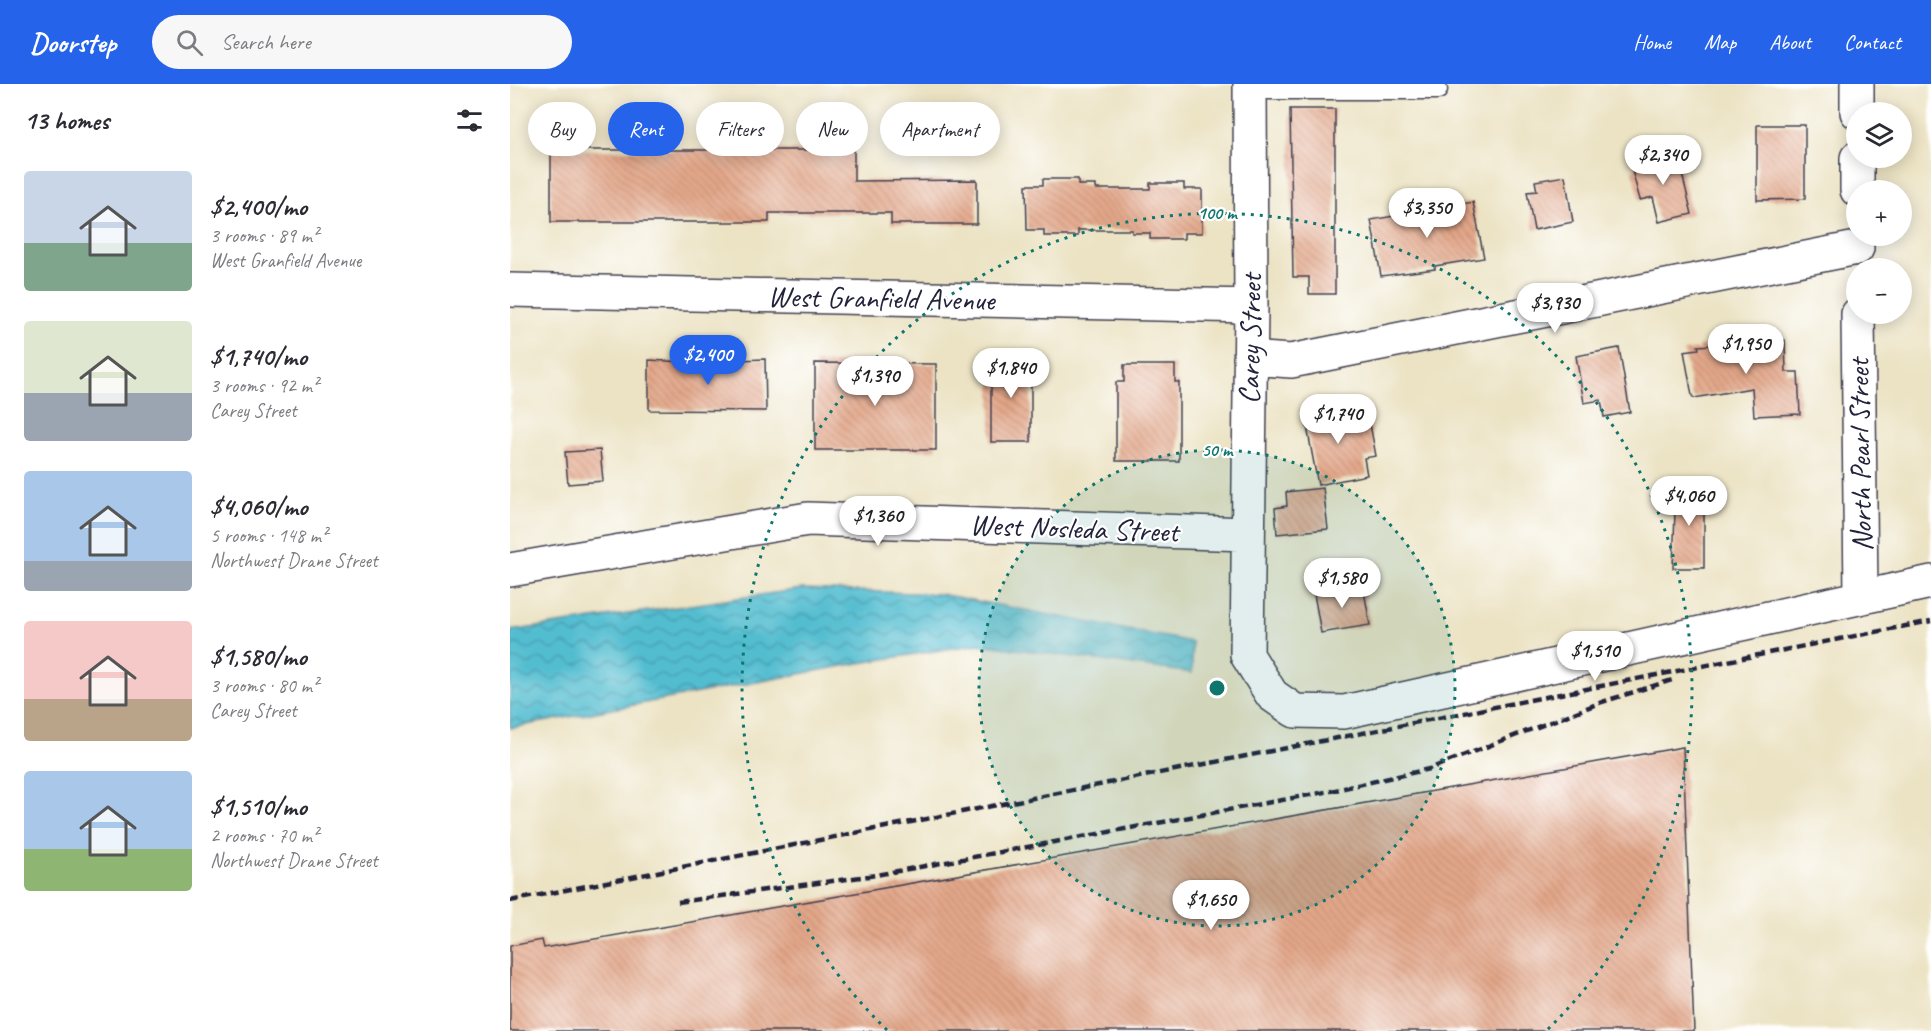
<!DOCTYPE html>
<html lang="en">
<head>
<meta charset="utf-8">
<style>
	body { margin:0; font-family:Caveat,sans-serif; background:#f7f7f7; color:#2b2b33; height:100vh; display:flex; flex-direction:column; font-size:22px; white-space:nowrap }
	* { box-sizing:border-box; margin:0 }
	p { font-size:20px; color:#7c7c81 }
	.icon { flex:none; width:33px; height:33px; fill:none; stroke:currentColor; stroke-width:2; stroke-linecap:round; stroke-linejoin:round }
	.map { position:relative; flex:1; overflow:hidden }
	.side { display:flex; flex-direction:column; background:#fff; width:510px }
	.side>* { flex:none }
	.hud { position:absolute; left:18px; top:18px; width:570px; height:54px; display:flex; gap:12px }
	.tools { position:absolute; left:1336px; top:18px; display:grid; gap:12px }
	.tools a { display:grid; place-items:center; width:66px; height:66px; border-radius:50%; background:#fff; box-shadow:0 3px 15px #0003; font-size:30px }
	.price { position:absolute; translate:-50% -51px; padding:0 14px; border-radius:21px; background:#fff; color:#222; font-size:20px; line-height:39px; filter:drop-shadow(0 2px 3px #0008) }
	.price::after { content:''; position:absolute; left:50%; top:36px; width:18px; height:14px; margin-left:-9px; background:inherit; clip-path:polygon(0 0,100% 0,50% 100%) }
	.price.selected { background:#2563eb; color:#fff }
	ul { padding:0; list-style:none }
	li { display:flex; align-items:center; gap:18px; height:150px; padding:0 24px }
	li span { display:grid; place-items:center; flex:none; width:168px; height:120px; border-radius:6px; color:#555 }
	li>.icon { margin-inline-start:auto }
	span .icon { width:72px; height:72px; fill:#fffc; stroke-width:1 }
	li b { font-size:26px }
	h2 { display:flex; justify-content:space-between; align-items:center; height:72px; padding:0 24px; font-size:26px }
	.tag { padding:0 21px; border-radius:27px; background:#fff; box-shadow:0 3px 15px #0003; font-size:21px; line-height:54px }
	.tag.selected { background:#2563eb; color:#fff }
	header { display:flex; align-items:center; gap:36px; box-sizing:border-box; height:84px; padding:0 30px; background:#2563eb; color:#fff }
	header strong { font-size:28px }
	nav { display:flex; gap:33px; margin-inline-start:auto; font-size:21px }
	.search { width:420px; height:54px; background:#f7f7f7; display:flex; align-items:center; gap:15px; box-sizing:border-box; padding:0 21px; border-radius:33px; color:#7c7c81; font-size:22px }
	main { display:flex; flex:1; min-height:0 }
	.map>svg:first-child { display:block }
</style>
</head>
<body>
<header>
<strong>Doorstep</strong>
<div class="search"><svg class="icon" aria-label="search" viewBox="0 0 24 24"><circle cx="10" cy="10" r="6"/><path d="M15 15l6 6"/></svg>Search here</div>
<nav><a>Home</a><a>Map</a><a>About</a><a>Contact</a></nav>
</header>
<main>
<section class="side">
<h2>13 homes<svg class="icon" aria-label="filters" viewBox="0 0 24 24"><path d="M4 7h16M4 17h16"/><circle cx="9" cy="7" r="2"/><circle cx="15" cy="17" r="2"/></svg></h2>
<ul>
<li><span style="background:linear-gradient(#c9d6e8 60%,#7fa58c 0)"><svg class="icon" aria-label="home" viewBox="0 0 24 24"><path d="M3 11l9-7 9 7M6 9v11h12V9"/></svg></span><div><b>$2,400/mo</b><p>3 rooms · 89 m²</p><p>West Granfield Avenue</p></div></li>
<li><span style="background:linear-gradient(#dfe7d0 60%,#9aa5b1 0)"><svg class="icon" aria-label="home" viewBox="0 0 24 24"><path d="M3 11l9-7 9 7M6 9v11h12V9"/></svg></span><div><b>$1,740/mo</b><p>3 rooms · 92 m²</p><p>Carey Street</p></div></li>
<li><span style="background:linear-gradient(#a9c7e8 75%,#9aa5b1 0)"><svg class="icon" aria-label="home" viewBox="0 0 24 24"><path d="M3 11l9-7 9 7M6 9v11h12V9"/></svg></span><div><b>$4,060/mo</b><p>5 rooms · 148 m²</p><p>Northwest Drane Street</p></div></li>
<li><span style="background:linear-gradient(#f6c9c9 65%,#b9a48a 0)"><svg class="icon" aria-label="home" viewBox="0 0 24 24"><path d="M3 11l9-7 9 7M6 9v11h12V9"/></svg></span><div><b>$1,580/mo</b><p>3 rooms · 80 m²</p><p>Carey Street</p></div></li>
<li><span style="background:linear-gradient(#a9c7e8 65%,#8fb573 0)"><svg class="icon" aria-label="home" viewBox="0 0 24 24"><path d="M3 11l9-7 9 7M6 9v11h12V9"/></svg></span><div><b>$1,510/mo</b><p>2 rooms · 70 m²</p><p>Northwest Drane Street</p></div></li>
</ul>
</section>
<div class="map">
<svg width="1421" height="947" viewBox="0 0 1421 947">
	<defs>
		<pattern id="water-waves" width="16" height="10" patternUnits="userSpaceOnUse" patternTransform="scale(1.5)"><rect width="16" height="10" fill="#53bdd0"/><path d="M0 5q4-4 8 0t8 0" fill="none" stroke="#49a"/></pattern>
		<pattern id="building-back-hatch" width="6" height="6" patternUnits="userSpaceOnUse" patternTransform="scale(1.5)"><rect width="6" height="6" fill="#e3a789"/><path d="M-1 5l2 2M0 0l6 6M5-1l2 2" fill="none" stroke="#c28f77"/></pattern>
	</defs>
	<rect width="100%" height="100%" fill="#fff"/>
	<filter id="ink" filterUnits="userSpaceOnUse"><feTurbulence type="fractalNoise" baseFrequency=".0167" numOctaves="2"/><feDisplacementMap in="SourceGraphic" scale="12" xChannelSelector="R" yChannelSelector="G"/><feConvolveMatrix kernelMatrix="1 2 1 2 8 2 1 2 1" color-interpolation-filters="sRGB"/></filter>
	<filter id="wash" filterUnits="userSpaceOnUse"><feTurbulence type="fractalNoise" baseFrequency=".008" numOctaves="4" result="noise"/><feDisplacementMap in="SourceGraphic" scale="24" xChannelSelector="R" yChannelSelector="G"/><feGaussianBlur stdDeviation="1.35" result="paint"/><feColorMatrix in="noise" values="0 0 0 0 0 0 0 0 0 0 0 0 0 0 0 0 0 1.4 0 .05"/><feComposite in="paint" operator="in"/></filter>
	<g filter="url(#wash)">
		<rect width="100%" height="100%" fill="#ece3c4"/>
		<path fill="url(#water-waves)" stroke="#3a7086" stroke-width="1.5" d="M292,505L430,510L682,558V589L468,560L343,580L0,644V547Z"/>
		<g id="blocks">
			<path fill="url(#building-back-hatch)" d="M780,25H825V210H799V193H783Z
				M1247,41H1295V115L1247,116Z
				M301,57H344V97L467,96V140H381V129H259V138H41V66H301Z
				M1153,70L1154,77L1168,74L1182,130L1149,138L1143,113L1130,116L1122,86L1126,85L1125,77Z
				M1055,92L1063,138L1024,146L1017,108L1027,107L1025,97Z
				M533,95H568V101H586V105H640V99H674V105H692V149H674V155H640V149H622V146H568V152H534V146H517L516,101H533Z
				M963,118L974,174L925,182V185L871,192L861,136Z
				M1275,256L1276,288H1288L1290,330L1244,332L1242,304L1184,314L1182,312L1174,267L1189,265L1188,262Z
				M1109,264L1120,328L1094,333L1091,316L1074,319L1066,272Z
				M521,271V358H481V272Z
				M255,275L256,327L139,326V276L174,278Z
				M305,279L426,280V366H305Z
				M614,281H665V298H669V377H606V298H614Z
				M821,323L823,330L840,327L843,343L860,340L866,372L854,374L857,391L808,401L794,327Z
				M90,366L93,397L58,400L55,368Z
				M1166,400H1191L1194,403V484H1163Z
				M813,404L818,445L767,450L765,424L777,422L776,408Z
				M853,501L860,541L811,549L804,510Z
				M1173,663L1184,947H0V862L32,856L34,864Z"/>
		</g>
	</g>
	<g filter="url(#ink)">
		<use href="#blocks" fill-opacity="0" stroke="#403f50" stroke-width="1.5"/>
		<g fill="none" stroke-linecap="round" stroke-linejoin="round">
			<defs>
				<path id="lane" d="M740,6H928"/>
				<path id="street" d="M740,0L741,222L737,571L762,611L785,627L834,628L1421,498
					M1347,0V28
					M1347,74V106
					M0,206L741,222
					M1348,230L1351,512
					M740,274L781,277L1347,164
					M0,486L298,435L737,450"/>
			</defs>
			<use href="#lane" stroke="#403f50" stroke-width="21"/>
			<use href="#street" stroke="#403f50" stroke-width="36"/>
			<use href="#lane" stroke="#fff" stroke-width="18"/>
			<use href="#street" stroke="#fff" stroke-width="33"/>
			<path stroke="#22223b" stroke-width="4.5" stroke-dasharray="9 4.5" stroke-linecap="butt" d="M0,817L1421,537
				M168,818L366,791L821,707L919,685L1092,618L1162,596"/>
		</g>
	</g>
	<circle cx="707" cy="604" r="238" fill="#0f766e" fill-opacity=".12"/>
	<g fill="none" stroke="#0f766e" stroke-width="3" stroke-dasharray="3 6">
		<circle cx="707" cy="604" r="238"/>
		<path d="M377 946A475 475 0 1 1 1037 946"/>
	</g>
	<g text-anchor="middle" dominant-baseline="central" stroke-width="4.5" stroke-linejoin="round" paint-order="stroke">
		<g font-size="30" fill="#22223b" stroke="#fff">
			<text transform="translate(371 214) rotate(1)">West Granfield Avenue</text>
			<text transform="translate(740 255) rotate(-89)">Carey Street</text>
			<text transform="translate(1350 371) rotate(-91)">North Pearl Street</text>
			<text transform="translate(564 444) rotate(2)">West Nosleda Street</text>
		</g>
	</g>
	<circle cx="707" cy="604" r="9" fill="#0f766e" stroke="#fff" stroke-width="3"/>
	<g font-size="18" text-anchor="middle" font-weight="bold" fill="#0f766e" stroke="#fff" stroke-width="4.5" stroke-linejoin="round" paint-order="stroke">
		<text x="707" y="135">100 m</text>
		<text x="707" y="372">50 m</text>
	</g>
</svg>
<div class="tools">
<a><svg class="icon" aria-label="layers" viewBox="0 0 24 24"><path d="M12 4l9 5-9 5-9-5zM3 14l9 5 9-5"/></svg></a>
<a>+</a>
<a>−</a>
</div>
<b class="price" style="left:1153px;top:102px">$2,340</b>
<b class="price" style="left:917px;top:155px">$3,350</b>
<b class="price" style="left:1045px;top:250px">$3,930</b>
<b class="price" style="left:1236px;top:291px">$1,950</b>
<b class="price selected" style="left:198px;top:302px">$2,400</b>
<b class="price" style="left:501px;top:315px">$1,840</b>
<b class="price" style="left:365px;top:323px">$1,390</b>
<b class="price" style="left:828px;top:361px">$1,740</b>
<b class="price" style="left:1179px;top:443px">$4,060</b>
<b class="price" style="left:368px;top:463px">$1,360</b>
<b class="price" style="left:832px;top:525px">$1,580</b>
<b class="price" style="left:1085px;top:598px">$1,510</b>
<b class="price" style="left:701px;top:847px">$1,650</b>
<div class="hud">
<a class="tag">Buy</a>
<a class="tag selected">Rent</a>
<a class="tag">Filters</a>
<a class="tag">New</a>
<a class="tag">Apartment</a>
</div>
</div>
</main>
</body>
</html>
